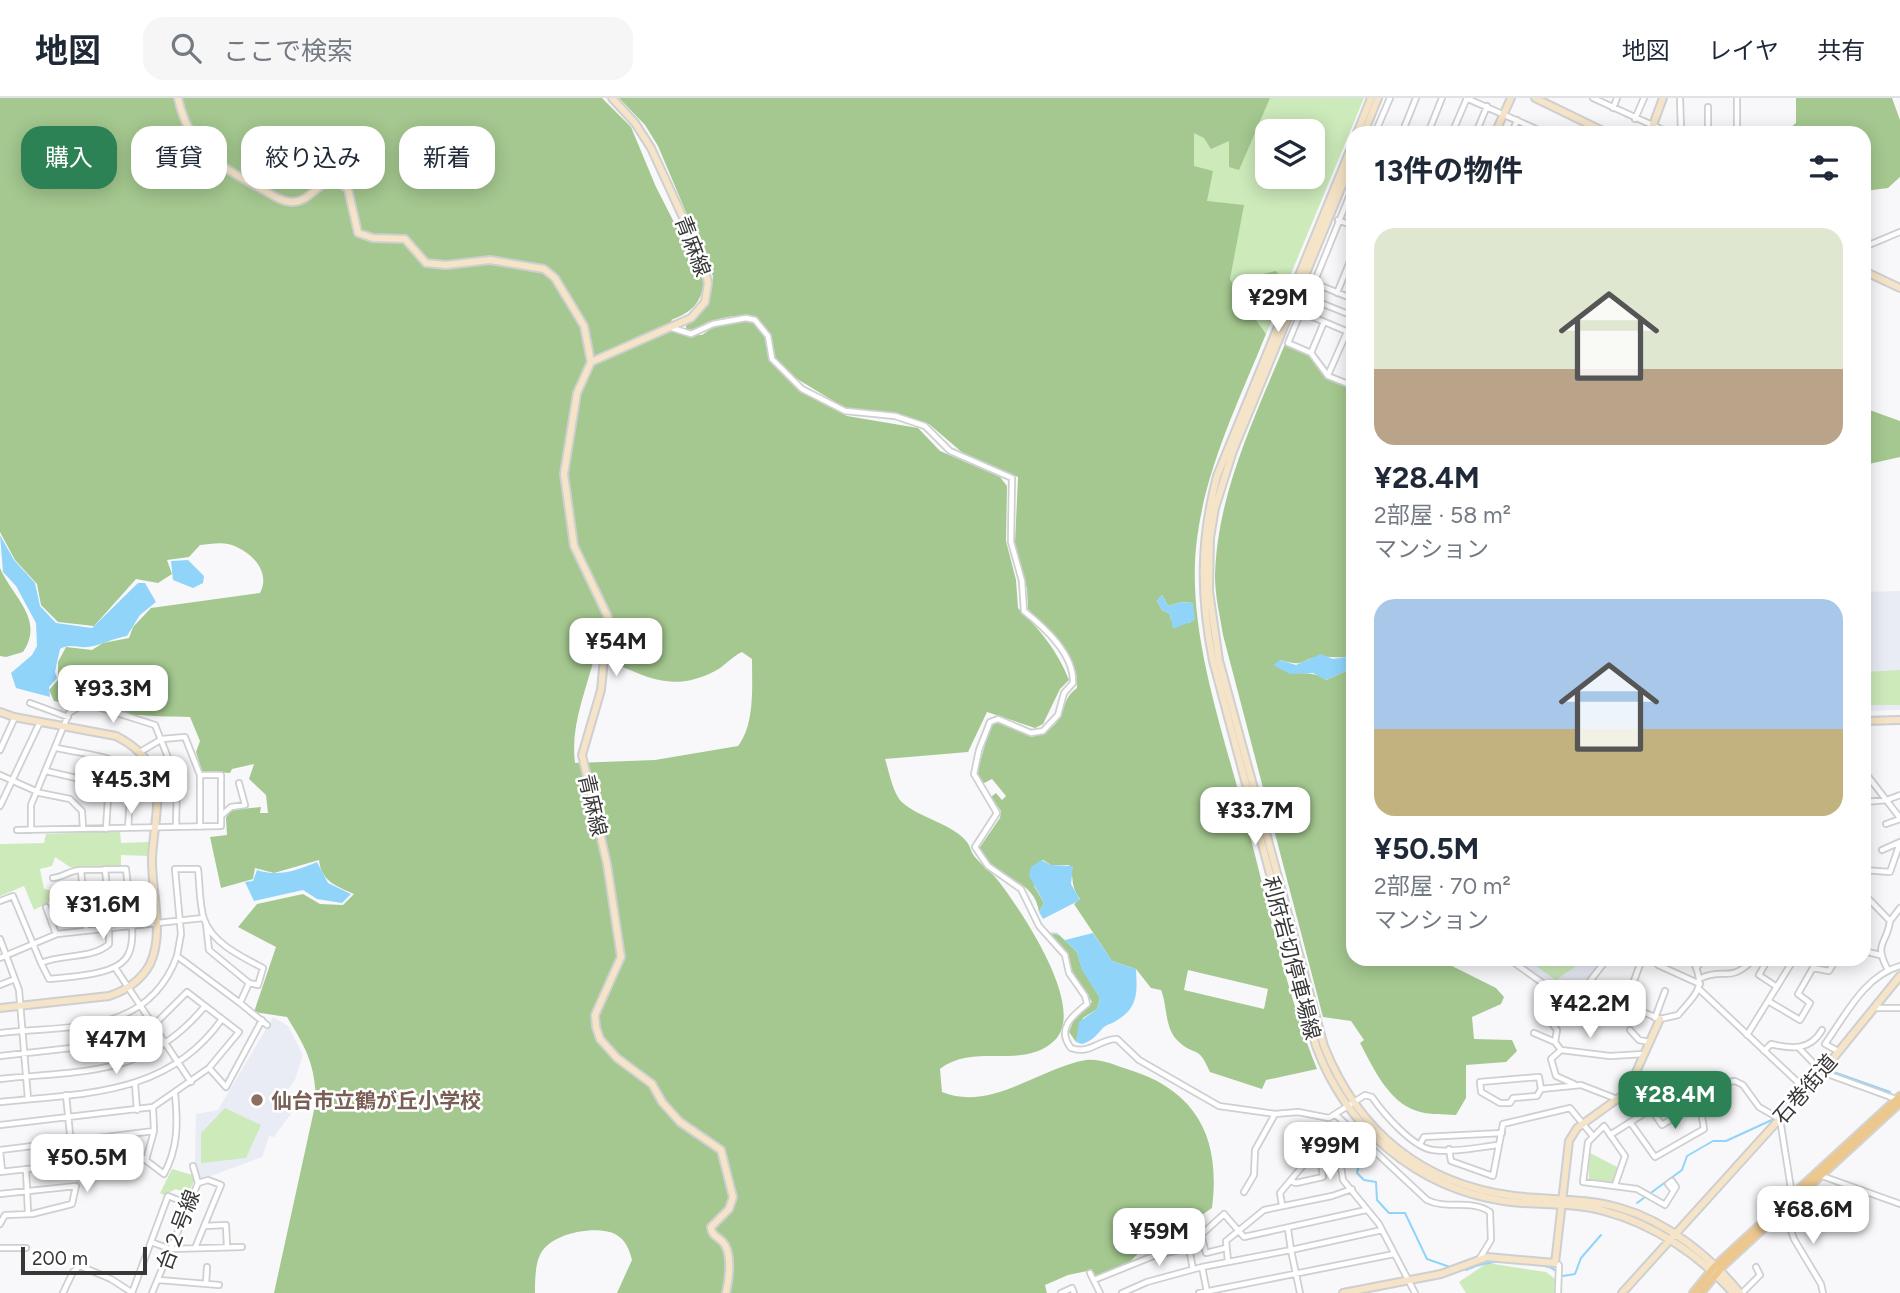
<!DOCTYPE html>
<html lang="ja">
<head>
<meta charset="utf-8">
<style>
	body { margin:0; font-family:Figtree,"Noto Sans JP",sans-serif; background:#f6f6f7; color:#1f2937; height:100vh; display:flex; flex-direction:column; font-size:26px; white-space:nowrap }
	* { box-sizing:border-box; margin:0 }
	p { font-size:23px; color:#747a83 }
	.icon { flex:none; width:38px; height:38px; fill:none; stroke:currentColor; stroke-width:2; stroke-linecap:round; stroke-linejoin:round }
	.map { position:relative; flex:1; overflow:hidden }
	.side { position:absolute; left:1346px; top:28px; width:525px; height:840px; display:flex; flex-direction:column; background:#fff; border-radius:21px; box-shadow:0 4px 18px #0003 }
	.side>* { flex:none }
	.banner { position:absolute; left:21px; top:28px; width:665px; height:63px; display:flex; gap:14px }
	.controls { position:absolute; left:1255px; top:21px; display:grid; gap:14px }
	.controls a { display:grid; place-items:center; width:70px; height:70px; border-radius:14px; background:#fff; box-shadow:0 4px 18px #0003; font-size:35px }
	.scale { position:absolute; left:21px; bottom:18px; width:126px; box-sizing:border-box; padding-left:7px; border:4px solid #373738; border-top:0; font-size:19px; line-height:24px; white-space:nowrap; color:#373738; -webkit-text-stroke:5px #fff; paint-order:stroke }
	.price { position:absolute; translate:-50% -60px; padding:0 16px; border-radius:14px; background:#fff; color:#222; font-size:23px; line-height:46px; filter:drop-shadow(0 2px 4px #0008) }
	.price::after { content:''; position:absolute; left:50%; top:42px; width:21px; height:16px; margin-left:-10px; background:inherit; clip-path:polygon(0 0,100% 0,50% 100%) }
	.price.selected { background:#2d8255; color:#fff }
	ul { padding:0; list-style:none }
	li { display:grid; align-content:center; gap:14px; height:371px; padding:0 28px }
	li span { display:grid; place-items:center; height:217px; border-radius:21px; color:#555 }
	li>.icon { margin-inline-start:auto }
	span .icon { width:126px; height:126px; fill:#fffc; stroke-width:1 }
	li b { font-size:30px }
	h2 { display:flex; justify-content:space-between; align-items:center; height:84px; padding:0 28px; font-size:30px }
	.tag { padding:0 24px; border-radius:21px; background:#fff; box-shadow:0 4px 18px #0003; font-size:24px; line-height:63px }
	.tag.selected { background:#2d8255; color:#fff }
	header { display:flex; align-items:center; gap:42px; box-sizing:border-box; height:98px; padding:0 35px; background:#fff; border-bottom:2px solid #e0e1e3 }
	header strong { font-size:33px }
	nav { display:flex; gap:38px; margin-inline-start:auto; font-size:24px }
	.search { width:490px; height:63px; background:#f6f6f7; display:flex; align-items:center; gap:18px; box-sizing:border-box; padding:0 24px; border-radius:21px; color:#747a83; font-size:26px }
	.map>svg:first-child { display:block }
</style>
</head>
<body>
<header>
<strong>地図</strong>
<div class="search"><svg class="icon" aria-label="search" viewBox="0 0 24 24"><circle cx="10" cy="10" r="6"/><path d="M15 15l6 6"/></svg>ここで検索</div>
<nav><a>地図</a><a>レイヤ</a><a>共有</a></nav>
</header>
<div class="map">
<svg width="1900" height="1195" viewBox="0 0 1900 1195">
	<rect width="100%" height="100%" fill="#f8f8fb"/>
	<path fill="#e9ecf5" d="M1900,493V612L1864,613V499L1866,494Z
		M1517,861H1604L1579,891L1557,892Z
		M273,919L288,928L303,957L295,982L286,995L295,1010L274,1039L269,1038L262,1059L200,1082L195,1063L196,1016L218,1012Z"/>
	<path fill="#cceaba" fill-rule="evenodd" d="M1060,0H1364L1266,236L1061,34ZM1267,33H1312V79H1267Z
		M1900,572V607H1864V574Z
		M120,733L121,745L149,744V758L121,757V768L70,769L55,759L52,768L40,771L44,791L54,793L57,791L61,798L34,812L24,788L0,798V746L44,745L46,736Z
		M1535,861H1586L1556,882L1536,868Z
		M225,1010L261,1027L246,1060L201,1065V1035Z
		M1588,1054L1619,1070L1615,1084L1589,1082Z
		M172,1071L192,1077L194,1083L188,1096L176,1091L164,1097L160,1095Z
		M1487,1165L1546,1174L1555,1181L1554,1195H1466L1459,1184Z"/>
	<path fill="#a4c88f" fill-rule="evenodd" d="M0,0H602L631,29L656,89L704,183C701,206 692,214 671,222L685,237H702L715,228L746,223L754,225L766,239L770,263L799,293L847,318L918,330L940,353L1000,379L1007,388L1006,443L1016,482L1018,510C1040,532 1057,552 1069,582L1060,591L1043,626L1035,630L987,614L968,654L885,661C889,673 893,697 903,705C920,720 953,726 967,744C970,748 971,754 974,758C982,768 993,775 1000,785C1022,814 1087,910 1055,942C1024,973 974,944 940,971L942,994C991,1014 1039,970 1086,962C1099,960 1115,967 1127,971C1197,992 1221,1040 1212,1110L1174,1136L1143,1150L1129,1165L1094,1178L1092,1172L1068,1177L1045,1187L1047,1195H617L632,1162C629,1151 626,1142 615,1136C596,1127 550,1135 540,1157C535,1167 535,1184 535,1195H274L316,1003C315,966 306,950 287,919L254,914L276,849L238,829L257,806L303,796L320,806L343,807L354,796C336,788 321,783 319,762L274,775L255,770L253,781L221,790L210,739L227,737L226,720L231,712L261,709L260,715H268L266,697L249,681L254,666L232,671L230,675L202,673L196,654L200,643L190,619C150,618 103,619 69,596L64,605L54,603L49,592L58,582V564L66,549L92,552L103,545L129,540L133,529L151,510L260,495C272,473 249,451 228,446C220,444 209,446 200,447L189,459L167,462L172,476L158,485L136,481L94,528L58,524L41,507L37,486L15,462L0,434ZM742,554L752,561C752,588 755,626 738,648L655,662L575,665C570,628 586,593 595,557C640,574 667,598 715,573C725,568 731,559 742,554Z
		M619,0H1270L1239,72L1229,69V43L1211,51L1204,40L1194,35V68L1213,73L1207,103L1244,107L1230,181L1236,192L1249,179L1276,173L1280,178L1273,181L1268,190L1257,195L1246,208L1266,236C1239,303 1206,369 1197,441C1185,531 1224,635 1246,722C1268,805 1285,892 1317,971L1266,982L1262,991L1210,974C1197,945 1197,960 1179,944C1164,931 1168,909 1161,892L1151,890L1136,871L1112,863L1074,806L1080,801C1069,786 1075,778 1069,767H1051L1043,762L1036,767L1034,788L1044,805L1039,814C1035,787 1012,783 992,769C986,765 982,757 978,752L1000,720L1001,713L991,699L996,695L1002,702L1006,698L992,681L982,686L977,675L990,629L998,623L1032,639C1072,627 1055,606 1077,590L1076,574L1069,558L1028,511L1027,491L1015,445L1018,379L964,356L929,326L895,315L845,310L789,276L775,261C769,216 753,212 711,223C702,225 696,234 686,231V228L709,205L713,178L658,48L645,27ZM1162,497L1168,508L1181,504L1193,505L1191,524L1183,526L1171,522L1170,516L1162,512L1157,503ZM1188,872L1268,891L1264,911L1184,892Z
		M1796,0H1892L1900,22V79L1888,90L1864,93V35H1784L1796,25Z
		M1285,246L1309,257L1326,279L1353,290V558C1340,561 1330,558 1318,559C1300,561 1307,570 1280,562V570C1295,580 1311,570 1326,582L1353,570V861H1438L1496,890L1504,899L1501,906L1472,919L1474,941L1512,942L1517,953L1506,964L1466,967V1000L1456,1017C1444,1016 1428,1017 1417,1013C1388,1004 1373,969 1360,945L1364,942L1351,923L1323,919L1223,537C1220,518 1215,498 1215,478C1217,396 1254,321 1285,246Z
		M1864,310L1900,323V359L1869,366L1864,361Z
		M0,470C13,500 45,521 23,554L6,559L0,558Z
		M1049,835L1059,837L1077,854L1082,871L1100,900L1097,911L1083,920L1076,944L1069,934L1074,921L1092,904L1071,871L1061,847Z"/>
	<path fill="#90d4fa" d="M0,437L14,462L35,485L40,508L56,525L92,530L138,485H145L156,504L140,517L127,538C114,540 99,548 88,549C77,550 70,545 60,551L55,574L57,580L49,589L50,599L16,590L11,575L32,557L37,548L36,525L16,488L3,474Z
		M188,462L204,478L203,485L193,490L173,482L171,463Z
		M1162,497L1168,508L1181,504L1193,505L1195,522L1173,531L1170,516L1162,512L1157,503Z
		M1321,556L1333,561L1353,558V570L1326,582L1313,575L1290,576L1273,567L1280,562L1296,567Z
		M1041,762L1051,767L1073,768L1071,786L1080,802L1043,821L1039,814L1044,805L1029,778L1031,769Z
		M317,764L328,785L351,796L342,805L317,801L303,792L254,803L245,784L253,783L257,772C278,779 296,773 317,764Z
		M1049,834L1057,835L1065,842L1093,835L1112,863L1136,871C1137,892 1139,908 1119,921C1114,925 1108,926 1104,929C1096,937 1094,942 1082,946L1076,944L1079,924L1097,911L1100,900L1082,872L1077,854L1059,837Z"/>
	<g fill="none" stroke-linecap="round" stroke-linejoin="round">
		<path stroke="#90d4fa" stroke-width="2" d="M1828,972L1890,994
			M1803,986L1812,968L1814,969
			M1349,1040L1351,1048L1361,1057L1357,1075L1364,1082L1376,1084L1377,1102L1389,1115H1405L1427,1161L1450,1169
			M1637,1105L1682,1072L1687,1058L1713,1043H1726L1774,1021L1800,990
			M1466,1172C1489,1160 1524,1162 1549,1169C1555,1171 1558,1175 1563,1178L1575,1176L1581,1160L1601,1137"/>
		<defs>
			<path id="street" d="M1466,0L1545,35
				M1593,0L1663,32H1737V0
				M1680,0L1681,32
				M1613,10L1617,0
				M1635,21L1644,0
				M1708,32V9
				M1375,35L1390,0
				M1402,35L1416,0
				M1428,35L1442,0
				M1452,35L1467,0
				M1476,35L1487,8
				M1512,35L1517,22
				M1353,89L1314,185L1353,201
				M1338,122L1353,128
				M1864,149L1900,134
				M1296,195L1353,218
				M1337,195L1353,156
				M672,230L691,236L713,226L746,220L755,222L768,238L772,261L802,291L845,313L895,318L925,328L950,353L1012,380L1011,444L1022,483L1024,513C1045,530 1074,556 1073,585L1064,595L1058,617L1043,633L1031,635L998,621L990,624L979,652L974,676L997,715L975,749L988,768L1021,791L1039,828L1065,857L1069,875L1085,898L1087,906C1072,918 1056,931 1071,950C1090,957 1099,941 1117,941L1139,962L1219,1008L1275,1016L1298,1014L1329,1020L1365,997L1372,999C1383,1015 1413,1050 1433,1052C1454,1055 1479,1049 1499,1047
				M1353,236L1301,214L1288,245L1311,255L1328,278L1353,288
				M1311,255L1324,224
				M1328,277L1347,234
				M1350,286L1353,278
				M30,605L68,619
				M57,650C124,664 134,655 128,730
				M0,652L15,619
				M140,654L162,641L185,639L200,677V729
				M46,673L102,686L108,700L106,731
				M1864,673L1900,720
				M0,677L40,695L70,701L82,713L83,731
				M1864,704L1887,702L1900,697
				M0,708L40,624
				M222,717L231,709L245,707L239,685
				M1886,726L1900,721
				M17,732L221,728V677H200
				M31,732V707L69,615L85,605L155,627L177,682L176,729
				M1882,752L1900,744
				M105,771L111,829
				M1864,772L1890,774L1900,745
				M53,780C64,779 70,772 81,772
				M1864,796L1890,823C1887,847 1873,844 1888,872
				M0,803L13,798L41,865
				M46,809L56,836
				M1890,823L1900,810
				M206,826L209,852L249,885L258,887L263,870C242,859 212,845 204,821C199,806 200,787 198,771H175L181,836L177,858L240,905
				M86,832L81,772L126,771C135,860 149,873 49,881L41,865C61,856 93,861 109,846V829
				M0,841L19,892L28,1001
				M1864,853L1880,857
				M0,860L57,836L203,820
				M1509,861L1558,896L1583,892L1607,861
				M1655,861L1658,867L1700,886
				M1768,861L1759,877L1777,889
				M1697,870L1702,861
				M1813,870L1829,873L1836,861
				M116,871L191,984
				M1701,880C1726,869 1729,886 1754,861
				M249,885L240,905L267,927
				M0,887L15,881
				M1699,891L1805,991
				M1583,892L1596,904H1618L1660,921L1678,917C1697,894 1707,890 1692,861
				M1573,894L1592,916L1602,921
				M1768,903L1800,922L1810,905L1798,896L1818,861
				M1625,907L1642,861
				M1875,910H1900
				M1547,919L1557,932L1555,944
				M1655,920L1665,893
				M1630,932L1639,942L1649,944
				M0,935C69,927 148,938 177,858
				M1534,935L1555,944L1561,952L1610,958L1644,956
				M1747,937L1794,861
				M1799,950L1822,974L1896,1001
				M1561,952L1551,961L1556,978L1574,986
				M1764,953L1771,946C1791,951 1810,953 1822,932
				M1838,953L1825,946C1845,918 1865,877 1900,868
				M0,958L116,945L153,928L187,894L239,934L209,970L153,1009L0,1027
				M209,970L226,989L262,922
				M1539,979L1541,991L1537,998L1513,1000L1510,1005H1500L1481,994L1480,984Z
				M0,981C84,972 147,979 205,908
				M1634,981L1674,994L1735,983L1743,987L1759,1009L1780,1021L1792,1097
				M135,986L137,1012
				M1541,991L1581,987L1617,1001
				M0,1004C85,995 168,998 222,921
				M1336,1017L1427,1102C1446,1112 1472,1101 1490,1114L1491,1142L1480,1160
				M1630,1024L1655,1059L1704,1031L1697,990
				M1610,1037L1648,1013L1653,1014L1662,1027L1683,1014H1700
				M115,1039L164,1076C178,1050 178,1026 175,996
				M1420,1046L1424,1039L1502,1035
				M1449,1051L1451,1063L1493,1078L1503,1026L1570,1010L1592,1037
				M0,1052L154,1033L153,1009
				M0,1053L2,1073
				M146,1062L154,1033
				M26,1071L28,1115
				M0,1074L73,1066L66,997
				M1822,1078L1900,1106
				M1290,1083L1296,1085L1323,1079L1320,1057
				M1615,1087L1625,1058L1604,1028L1588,1044L1583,1084L1637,1091L1665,1107L1676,1089L1672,1083L1668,1086L1673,1092
				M1244,1094L1254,1077L1255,1052L1275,1016
				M0,1096L76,1088L72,1106L32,1116L5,1117L0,1126
				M1282,1107L1280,1095L1310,1059L1325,1057L1340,1063L1343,1082L1379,1126L1415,1195
				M1784,1113L1794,1141L1821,1186L1823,1195
				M204,1128L226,1127L227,1149
				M151,1144L170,1151L242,1149
				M0,1150H26
				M195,1150L221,1087L208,1082L198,1085
				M1189,1150L1193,1171
				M1226,1150L1206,1155L1201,1137L1224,1116L1244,1139L1366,1112
				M1228,1163L1226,1143L1264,1112L1332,1098L1352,1091
				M1555,1165L1559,1167L1558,1195
				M1090,1175L1100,1195
				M159,1182L219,1187
				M1094,1182L1156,1157L1189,1150L1187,1135
				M206,1186L207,1169
				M1207,1194L1202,1169L1291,1152L1288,1131
				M63,1195L73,1174L80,1168L111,1181L131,1194
				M132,1195L168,1098L188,1106
				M152,1195L198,1085L193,1068
				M1061,1195L1072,1190L1074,1195
				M1122,1195L1147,1184L1202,1169
				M1199,1195L1394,1156
				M1300,1195L1291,1152L1382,1132
				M1742,1195L1760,1177L1756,1169"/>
			<path id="secondary" d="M178,0C189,50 216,66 258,89C268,94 280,104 293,104C311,103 318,83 335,82L348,91L358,135L373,140L405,141L426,165L446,167L490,162L544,171L555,180L584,228L591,264
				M612,0L635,25L651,50L703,163L708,185L705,204L691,220L591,264L577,295L564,376L574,448L608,519L601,592L582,657L607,766L621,859L595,917L596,929L600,941L617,960L652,986L662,1004L680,1024L721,1052L733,1099L729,1111L711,1129C712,1140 720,1138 725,1147C732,1159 729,1182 726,1195
				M1535,0L1607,35
				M1357,35L1371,0
				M1364,35L1378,0
				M1495,35L1511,0
				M1650,35L1663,0
				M1353,45L1217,378C1200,442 1200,498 1213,563L1316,948C1346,1030 1417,1090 1504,1103C1537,1108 1572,1104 1604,1113C1653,1126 1700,1157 1733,1195
				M1353,61L1233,353L1215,410L1210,440L1209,493L1219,562L1324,948C1358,1033 1421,1086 1514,1098C1549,1102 1586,1100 1620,1110C1666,1123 1710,1158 1740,1195
				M1864,173L1900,190
				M0,614L14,619L116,638C134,647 149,660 155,680C161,704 153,735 152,760C151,793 165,835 150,866C141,883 127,892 109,898L0,910
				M1864,623L1900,622
				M1343,1195L1441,1176L1487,1159L1555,1165L1569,1043L1577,1030L1627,994L1660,921
				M1622,1195L1822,974L1900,878"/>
			<path id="primary" d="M1693,1195L1714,1169L1900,998
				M1701,1195L1724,1167L1900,1005"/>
		</defs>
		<use href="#street" stroke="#cecfd1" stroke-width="8"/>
		<use href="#secondary" stroke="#cecfd1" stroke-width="10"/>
		<use href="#primary" stroke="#d3d3d3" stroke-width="10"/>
		<use href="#street" stroke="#fff" stroke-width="4.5"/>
		<use href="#secondary" stroke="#f5e4c7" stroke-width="6"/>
		<use href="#primary" stroke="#ecc88f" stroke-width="6"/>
	</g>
	<circle fill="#8d6e63" stroke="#fff" stroke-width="2.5" cx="257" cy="1002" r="7"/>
	<g text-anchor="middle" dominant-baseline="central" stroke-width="5" stroke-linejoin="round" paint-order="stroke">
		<g font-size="21" fill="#373738" stroke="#fff">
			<text transform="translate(693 148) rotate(69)">青麻線</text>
			<text transform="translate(593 707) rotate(77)">青麻線</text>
			<text transform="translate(1292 860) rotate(75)">利府岩切停車場線</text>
			<text transform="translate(1805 991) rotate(-49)">石巻街道</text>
			<text transform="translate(178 1132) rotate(-69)">台２号線</text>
		</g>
		<g font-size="21" font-weight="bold" fill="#785e54" stroke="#fff" text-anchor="start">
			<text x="271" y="1002">仙台市立鶴が丘小学校</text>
		</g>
	</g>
</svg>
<div class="controls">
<a><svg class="icon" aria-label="layers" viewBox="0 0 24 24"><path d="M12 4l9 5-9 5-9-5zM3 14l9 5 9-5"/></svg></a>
</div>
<div class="scale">200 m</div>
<b class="price" style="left:1278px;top:236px">¥29M</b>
<b class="price" style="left:616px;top:580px">¥54M</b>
<b class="price" style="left:113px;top:627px">¥93.3M</b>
<b class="price" style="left:131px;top:718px">¥45.3M</b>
<b class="price" style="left:1255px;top:749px">¥33.7M</b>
<b class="price" style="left:103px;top:843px">¥31.6M</b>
<b class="price" style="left:1590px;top:942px">¥42.2M</b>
<b class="price" style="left:116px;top:978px">¥47M</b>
<b class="price selected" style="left:1675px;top:1033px">¥28.4M</b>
<b class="price" style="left:1330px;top:1084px">¥99M</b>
<b class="price" style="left:87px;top:1096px">¥50.5M</b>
<b class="price" style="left:1813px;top:1148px">¥68.6M</b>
<b class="price" style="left:1159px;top:1170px">¥59M</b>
<div class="banner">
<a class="tag selected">購入</a>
<a class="tag">賃貸</a>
<a class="tag">絞り込み</a>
<a class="tag">新着</a>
</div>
<section class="side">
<h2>13件の物件<svg class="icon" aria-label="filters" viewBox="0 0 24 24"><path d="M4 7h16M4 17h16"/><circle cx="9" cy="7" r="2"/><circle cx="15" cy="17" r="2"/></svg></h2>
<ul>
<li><span style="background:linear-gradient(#dfe7d0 65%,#b9a48a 0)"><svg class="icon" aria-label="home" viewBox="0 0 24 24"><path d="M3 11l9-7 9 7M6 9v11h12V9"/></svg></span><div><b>¥28.4M</b><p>2部屋 · 58 m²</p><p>マンション</p></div></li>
<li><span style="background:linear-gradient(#a9c7e8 60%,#c2b280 0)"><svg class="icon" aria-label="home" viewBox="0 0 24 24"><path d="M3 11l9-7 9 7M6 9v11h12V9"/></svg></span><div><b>¥50.5M</b><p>2部屋 · 70 m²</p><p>マンション</p></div></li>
</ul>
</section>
</div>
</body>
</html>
